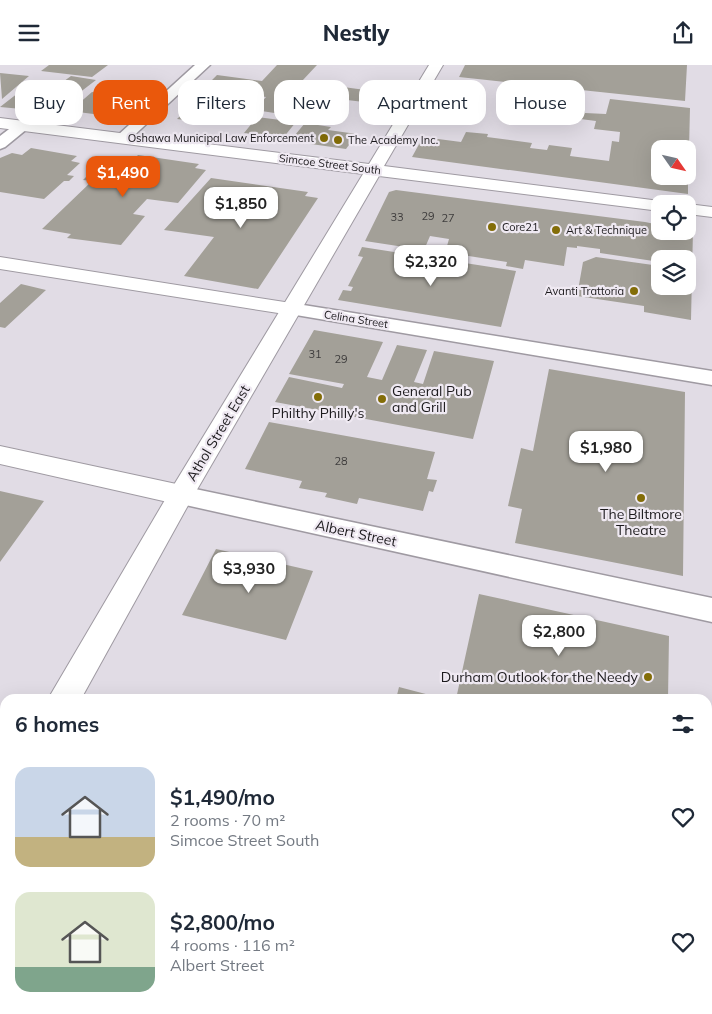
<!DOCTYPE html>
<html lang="en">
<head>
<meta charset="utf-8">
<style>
	body { margin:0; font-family:Mulish,sans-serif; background:#f2f2f3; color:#1f2937; height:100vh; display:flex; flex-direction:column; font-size:19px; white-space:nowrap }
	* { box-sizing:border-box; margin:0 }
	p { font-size:16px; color:#747a83 }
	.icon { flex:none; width:28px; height:28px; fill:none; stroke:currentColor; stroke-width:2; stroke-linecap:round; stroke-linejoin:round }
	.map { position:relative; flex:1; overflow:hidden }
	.panel { position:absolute; left:0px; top:629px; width:712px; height:321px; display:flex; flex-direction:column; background:#fff; border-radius:15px 15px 0 0; box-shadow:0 5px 20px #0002 }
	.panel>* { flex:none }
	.banner { position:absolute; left:15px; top:15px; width:682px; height:45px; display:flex; gap:10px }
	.needle { width:32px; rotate:124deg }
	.buttons { position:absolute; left:651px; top:75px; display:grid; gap:10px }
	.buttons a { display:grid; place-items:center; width:45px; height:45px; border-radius:10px; background:#fff; box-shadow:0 5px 20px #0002; font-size:25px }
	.price { position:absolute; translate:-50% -42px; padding:0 11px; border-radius:10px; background:#fff; color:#222; font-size:16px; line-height:32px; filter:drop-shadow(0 1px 2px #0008) }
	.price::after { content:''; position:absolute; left:50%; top:30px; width:15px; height:11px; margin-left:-8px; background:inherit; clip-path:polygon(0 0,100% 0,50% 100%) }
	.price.selected { background:#ea580c; color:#fff }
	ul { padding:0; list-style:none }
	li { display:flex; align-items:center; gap:15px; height:125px; padding:0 15px }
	li span { display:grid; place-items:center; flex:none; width:140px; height:100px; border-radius:15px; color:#555 }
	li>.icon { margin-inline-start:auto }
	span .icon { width:60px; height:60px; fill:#fffc; stroke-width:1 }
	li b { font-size:21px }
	h2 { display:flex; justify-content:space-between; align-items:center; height:60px; padding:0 15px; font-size:21px }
	.pill { padding:0 18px; border-radius:15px; background:#fff; box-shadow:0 5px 20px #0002; font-size:18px; line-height:45px }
	.pill.selected { background:#ea580c; color:#fff }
	header { display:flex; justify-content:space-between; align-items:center; height:65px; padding:0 15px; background:#fff; font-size:22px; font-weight:800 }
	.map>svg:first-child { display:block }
</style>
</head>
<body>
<header><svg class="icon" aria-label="menu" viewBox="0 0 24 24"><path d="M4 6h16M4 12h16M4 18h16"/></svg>Nestly<svg class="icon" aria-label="share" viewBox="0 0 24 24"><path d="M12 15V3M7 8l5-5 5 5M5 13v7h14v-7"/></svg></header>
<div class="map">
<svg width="712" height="949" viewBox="0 0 712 949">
	<rect width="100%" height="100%" fill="#e1dce5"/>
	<path fill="#a3a098" d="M49,0H108L92,12L41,6Z
		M277,0H317L287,32L294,33L281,49L255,45L266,32L260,31L256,36L245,35L231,50H226L217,59L177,54L202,30L197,29L203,24L198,21L202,16L210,17L217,10L262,16Z
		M465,0H687L685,36L459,12Z
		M0,8L29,11L2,34Z
		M71,11L96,15L53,48L26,44Z
		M123,19L144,21L134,30L113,27Z
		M27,21L35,22L27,27L42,29L22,44L0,42Z
		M336,21L380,27L372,38L314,31L319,25L331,27Z
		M92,27L138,33L117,52L70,46Z
		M610,34L690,43L689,84H660V111H688V129L412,92L423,72L461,77L466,67L488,69L487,72L532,78L530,83L547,85L549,80L572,83L570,91L609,96L612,76L619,77L620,67L594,64L596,56L557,51L561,41L585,44V48L606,49Z
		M257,52L296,57L283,73L244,68Z
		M305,58L331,62L328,65L357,69L346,84L290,76Z
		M31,83L77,91L71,96L80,98L67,110L74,111L69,116H64L44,134L0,127V93L12,88L22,90Z
		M138,90L199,99L195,103L206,105L178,138L147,134L133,149L145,151L121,180L67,173L71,169L42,164L92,116L83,115L100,98L127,102Z
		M211,113L308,127L305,131L318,133L258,224L184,211L214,172L164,165Z
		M396,125L645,157L660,160V166L693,165L691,255L644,247V241L577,231L583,197L596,192L660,201V221H688V194H660V197L600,188V184L577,181V183L567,182L564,201L525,195L523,204L506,201L507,197L456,189L459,183L447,181L449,174L430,171L424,185L365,176L389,127Z
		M362,182L516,206L501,262L338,235L343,225L351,226L353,222L348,221L363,192L358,191Z
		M21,219L46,225L5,263L0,262V238Z
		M314,265L383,277L367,312L382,315L397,280L427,285L414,317L423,319L434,286L494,296L473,374L275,337L289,312L342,323L344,319L289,309Z
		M549,304L685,327L683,511L515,478L522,444L508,441L521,383L533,386Z
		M269,357L435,387L427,414L437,415L433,427L429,426L423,446L359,433L357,439L325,432L327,428L299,423L302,416L245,404Z
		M0,426L44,436L0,497Z
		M216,484L313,506L286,575L182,550Z
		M479,529L669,571L668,634H456Z
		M399,622L441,633L440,634H396Z
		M472,945H654V949H471Z"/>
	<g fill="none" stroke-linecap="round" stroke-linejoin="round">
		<defs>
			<path id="minor" d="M195,0H210L128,76H118L115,73L118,70Z
				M22,57L29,61L27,64L5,82L0,84V71L17,58Z
				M291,238L712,306V320L284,248L281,244L284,240Z
				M181,421L712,533V557L172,437L168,430L172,423Z"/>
			<path id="tertiary" d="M0,192L291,238L298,240L301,244L298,248L291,250L0,204Z
				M0,381L181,420L190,423L194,430L190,437L181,440L0,399Z
				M0,916L5,917V945H56L58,949H0Z"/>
			<path id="secondary" d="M429,0H443L384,101L660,136L667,139H660V146L379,111L191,435L81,634H48L172,423L363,109L0,63V53L369,99Z
				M688,139L712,142V152L688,149Z
				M5,720V762L0,764V722Z"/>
		</defs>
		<use href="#minor" stroke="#9f9aa2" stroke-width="3"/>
		<use href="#tertiary" stroke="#9f9aa2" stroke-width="2"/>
		<use href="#secondary" stroke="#9f9aa2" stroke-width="2"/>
		<use href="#minor" fill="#fff" fill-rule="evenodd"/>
		<use href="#tertiary" fill="#fff" fill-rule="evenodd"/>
		<use href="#secondary" fill="#fff" fill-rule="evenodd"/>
	</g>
	<g fill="#836d08" stroke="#efe9f2" stroke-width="2">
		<circle cx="324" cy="73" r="5"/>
		<circle cx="338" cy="75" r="5"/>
		<circle cx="492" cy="162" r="5"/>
		<circle cx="556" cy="165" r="5"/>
		<circle cx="634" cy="226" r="5"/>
		<circle cx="318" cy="332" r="5"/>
		<circle cx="382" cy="334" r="5"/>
		<circle cx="641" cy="433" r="5"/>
		<circle cx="648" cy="612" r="5"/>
	</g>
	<g text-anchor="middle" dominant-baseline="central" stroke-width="4.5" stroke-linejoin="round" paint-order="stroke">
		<g font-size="11" fill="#1c1a1d" stroke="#efe9f2" text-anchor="start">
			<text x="314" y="73" text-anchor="end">Oshawa Municipal Law Enforcement</text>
			<text x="348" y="75">The Academy Inc.</text>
			<text x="502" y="162">Core21</text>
			<text x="566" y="165">Art &amp; Technique</text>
			<text x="624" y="226" text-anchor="end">Avanti Trattoria</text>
		</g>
		<g font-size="11" fill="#1c1a1d" stroke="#efe9f2">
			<text transform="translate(330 99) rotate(7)">Simcoe Street South</text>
			<text transform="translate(356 254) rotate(9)">Celina Street</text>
		</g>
		<g font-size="11" fill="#3e3c3c">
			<text x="428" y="151">29</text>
			<text x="397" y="152">33</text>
			<text x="448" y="153">27</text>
			<text x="315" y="289">31</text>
			<text x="341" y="294">29</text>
			<text x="341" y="396">28</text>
		</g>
		<g font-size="14" fill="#1c1a1d" stroke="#efe9f2">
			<text x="392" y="326" text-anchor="start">General Pub<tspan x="392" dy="16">and Grill</tspan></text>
			<text x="318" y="348">Philthy Philly's</text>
			<text x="641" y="449">The Biltmore<tspan x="641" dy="16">Theatre</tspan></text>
			<text x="638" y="612" text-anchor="end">Durham Outlook for the Needy</text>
		</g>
		<g font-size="14" fill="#1c1a1d" stroke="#efe9f2">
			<text transform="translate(218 368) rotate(-59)">Athol Street East</text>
			<text transform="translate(356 468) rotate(12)">Albert Street</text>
		</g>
	</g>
</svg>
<div class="buttons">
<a><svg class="needle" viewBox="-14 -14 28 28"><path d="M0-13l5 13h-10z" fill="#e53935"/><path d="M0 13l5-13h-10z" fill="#747a83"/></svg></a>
<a><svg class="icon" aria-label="locate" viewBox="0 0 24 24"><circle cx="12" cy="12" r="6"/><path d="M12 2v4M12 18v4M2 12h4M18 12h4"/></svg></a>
<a><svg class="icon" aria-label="layers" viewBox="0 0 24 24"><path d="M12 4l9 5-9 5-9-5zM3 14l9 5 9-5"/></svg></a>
</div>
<b class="price selected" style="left:123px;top:133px">$1,490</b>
<b class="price" style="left:241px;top:164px">$1,850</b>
<b class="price" style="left:431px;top:222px">$2,320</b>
<b class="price" style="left:606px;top:408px">$1,980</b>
<b class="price" style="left:249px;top:529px">$3,930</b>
<b class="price" style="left:559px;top:592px">$2,800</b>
<div class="banner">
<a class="pill">Buy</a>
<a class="pill selected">Rent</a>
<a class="pill">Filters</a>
<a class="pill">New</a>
<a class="pill">Apartment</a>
<a class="pill">House</a>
</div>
<section class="panel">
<h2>6 homes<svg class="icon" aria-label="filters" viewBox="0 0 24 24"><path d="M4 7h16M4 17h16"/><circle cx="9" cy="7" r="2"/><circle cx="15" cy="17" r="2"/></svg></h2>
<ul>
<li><span style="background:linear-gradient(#c9d6e8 70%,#c2b280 0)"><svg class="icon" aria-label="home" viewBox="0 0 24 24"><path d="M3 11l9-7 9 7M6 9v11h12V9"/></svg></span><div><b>$1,490/mo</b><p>2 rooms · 70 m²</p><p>Simcoe Street South</p></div><svg class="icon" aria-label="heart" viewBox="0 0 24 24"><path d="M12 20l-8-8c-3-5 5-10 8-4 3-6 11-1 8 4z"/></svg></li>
<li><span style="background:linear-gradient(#dfe7d0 75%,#7fa58c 0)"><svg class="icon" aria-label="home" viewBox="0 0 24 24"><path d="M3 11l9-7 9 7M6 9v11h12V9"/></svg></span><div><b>$2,800/mo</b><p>4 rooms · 116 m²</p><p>Albert Street</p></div><svg class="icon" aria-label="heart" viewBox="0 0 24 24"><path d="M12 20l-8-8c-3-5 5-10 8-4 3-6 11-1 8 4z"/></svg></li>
</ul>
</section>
</div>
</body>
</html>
